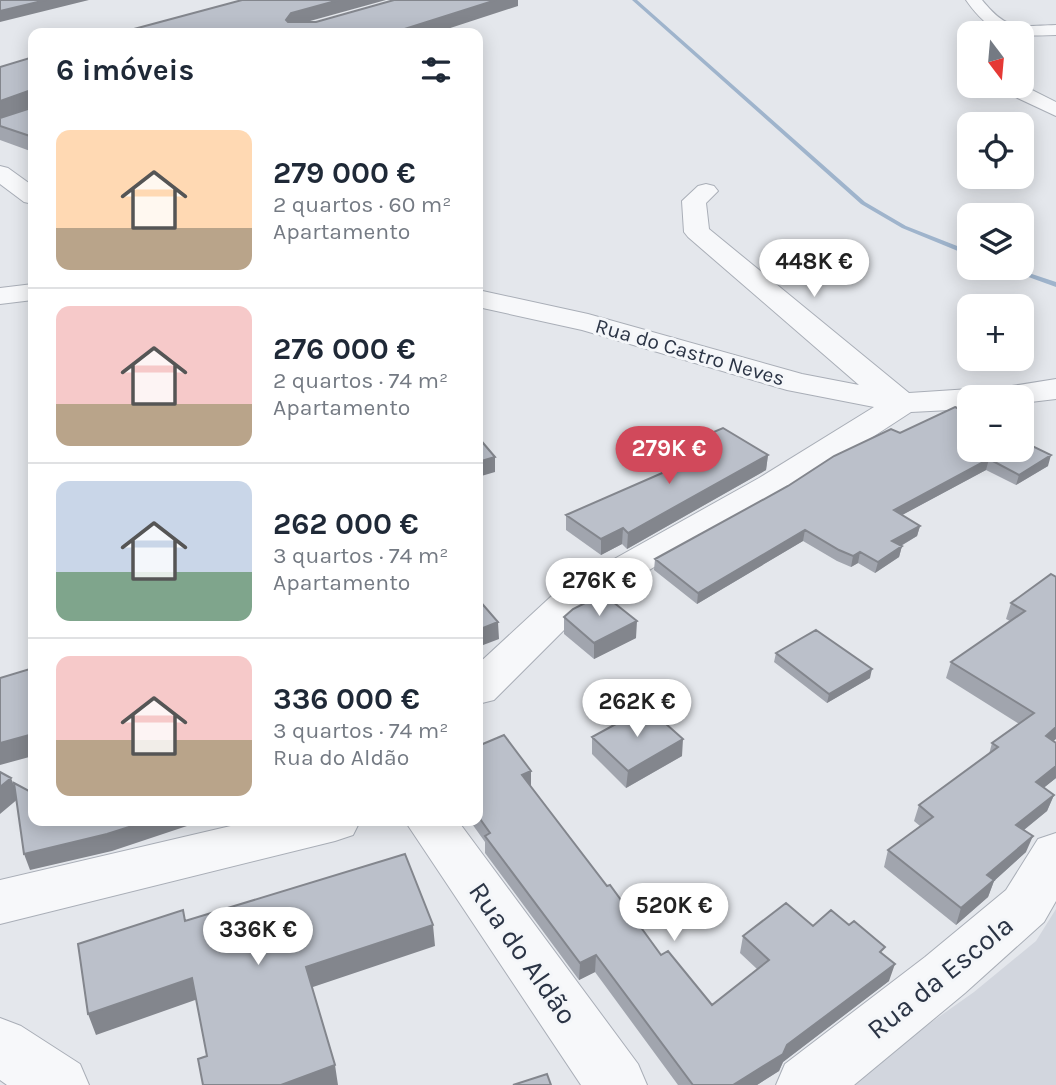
<!DOCTYPE html>
<html lang="pt">
<head>
<meta charset="utf-8">
<style>
	body { margin:0; font-family:Karla,sans-serif; background:#f6f6f7; color:#1f2937; height:100vh; display:flex; flex-direction:column; font-size:26px; white-space:nowrap }
	* { box-sizing:border-box; margin:0 }
	p { font-size:23px; color:#747a83 }
	.icon { flex:none; width:38px; height:38px; fill:none; stroke:currentColor; stroke-width:2; stroke-linecap:round; stroke-linejoin:round }
	.map { position:relative; flex:1; overflow:hidden }
	.panel { position:absolute; left:28px; top:28px; width:455px; height:798px; display:flex; flex-direction:column; background:#fff; border-radius:14px; box-shadow:0 4px 18px #0003 }
	.panel>* { flex:none }
	.needle { width:46px; rotate:164deg }
	.fabs { position:absolute; left:957px; top:21px; display:grid; gap:14px }
	.fabs a { display:grid; place-items:center; width:77px; height:77px; border-radius:14px; background:#fff; box-shadow:0 4px 18px #0003; font-size:35px }
	.price { position:absolute; translate:-50% -60px; padding:0 16px; border-radius:24px; background:#fff; color:#222; font-size:23px; line-height:46px; filter:drop-shadow(0 2px 4px #0008) }
	.price::after { content:''; position:absolute; left:50%; top:42px; width:21px; height:16px; margin-left:-10px; background:inherit; clip-path:polygon(0 0,100% 0,50% 100%) }
	.price.on { background:#d1495b; color:#fff }
	ul { padding:0; list-style:none }
	li { display:flex; align-items:center; gap:21px; height:175px; padding:0 28px }
	li+li { border-top:2px solid #e0e1e3 }
	li span { display:grid; place-items:center; flex:none; width:196px; height:140px; border-radius:14px; color:#555 }
	li>.icon { margin-inline-start:auto }
	span .icon { width:84px; height:84px; fill:#fffc; stroke-width:1 }
	li b { font-size:30px }
	h2 { display:flex; justify-content:space-between; align-items:center; height:84px; padding:0 28px; font-size:30px }
	.map>svg:first-child { display:block }
</style>
</head>
<body>
<div class="map">
<svg width="1056" height="1085" viewBox="0 0 1056 1085">
	<rect width="100%" height="100%" fill="#e4e7ec"/>
	<path fill="#d2d6de" d="M1056,909V1085H847L885,1055L974,992L1036,941Z"/>
	<g fill="none" stroke-linecap="round" stroke-linejoin="round">
		<path fill="#9fb4cc" fill-rule="evenodd" d="M632,0H637L865,202L906,226L970,251V256L902,228L861,204Z
			M1004,268H1014L1056,282V287Z"/>
		<defs>
			<path id="minor" d="M966,0H982C1008,32 1018,26 1056,25V35C1012,36 994,40 966,0Z
				M1022,81L1026,87L1056,102V116L1009,94L1004,87L1022,86Z
				M0,166L8,168L33,186V204L24,202L0,184Z
				M706,184L714,186L718,191L706,203L709,229L909,393L970,389L983,395L987,390L1056,379V399L1022,403V397H970V409L911,412L785,494L674,555L585,609L494,700L478,704V664L557,591L759,478L874,407L787,390L582,330L478,307V290L588,314L802,374L859,385L688,237L684,232L682,201L698,186Z
				M33,284V300L0,304V288Z
				M252,821H360L353,835L335,841L0,924V880Z
				M405,821H458L638,1064L647,1085H581Z
				M1056,833V901L1044,922L965,993L854,1085H776L785,1064L925,957L1006,890L1038,839Z
				M0,1018L21,1026L80,1064L89,1085H7L0,1080Z"/>
		</defs>
		<use href="#minor" stroke="#a9aeb7" stroke-width="2"/>
		<use href="#minor" fill="#f7f8fa" fill-rule="evenodd"/>
	</g>
	<path fill="#a1a5ae" d="M33,57V152L0,140V118L31,108V107L0,118Z
		M900,433L1048,466L1016,485L986,470L902,515L920,526L917,536L901,546H902L899,557L875,573L858,563L851,567L837,561L803,541L697,604L654,570L655,559Z
		M690,442L768,455L766,470L627,549L622,544L601,555L566,530V515L693,460L689,457Z
		M1051,574L1053,741L1056,778L1043,788L1054,795L1047,811L1024,830L1026,852L994,881L988,897L956,925L884,867L888,850L920,826L914,821L919,805L989,754L992,743L1019,724L946,678L951,662L1010,621L1006,619L1011,603Z
		M564,617L636,638L594,659L564,634Z
		M776,653L870,678L827,703L774,662Z
		M592,737L682,756L626,788L592,754Z
		M478,746L531,788L661,955L712,1005L757,969L740,953L743,936L813,926L883,954L889,981L783,1062L779,1071L757,1085H678L595,972L579,980L485,853V842L470,821H478Z"/>
	<path fill="#83868d" d="M46,0H89L0,22V11Z
		M339,0H386L292,26L286,20L291,13Z
		M496,0H518V6L435,33H392Z
		M28,91L32,107L0,118V101Z
		M768,455L766,470L627,549L628,533Z
		M1051,455L1048,466L1016,485L1019,475Z
		M495,457V472L478,477V462Z
		M989,459L986,470L891,521L894,510Z
		M920,526L917,536L890,552L892,541Z
		M623,528L622,544L601,555V539Z
		M805,530L803,541L697,604L698,593Z
		M902,546L899,557L875,573L878,562Z
		M860,552L858,563L851,567L853,556Z
		M637,621L636,638L594,659V643Z
		M498,622L499,639L478,647V630Z
		M872,669L870,678L827,703L829,694Z
		M1056,727V739L1040,752L1046,736Z
		M33,734V756L0,765V743Z
		M683,739L682,756L626,788L628,771Z
		M1056,766V778L1030,799L1036,782Z
		M531,771V788L522,775Z
		M11,778L19,798L0,814V787Z
		M1054,795L1047,811L1010,841L1016,825Z
		M148,821H202L112,851L30,870L24,854Z
		M1033,836L1026,852L994,881L988,897L956,925L961,908L987,875Z
		M433,925L435,946L310,988L306,967Z
		M596,955L595,972L579,980L580,963Z
		M895,964L889,981L783,1062L779,1071L757,1085H733Z
		M192,978L198,999L96,1035L88,1014Z
		M335,1065L338,1085H281Z"/>
	<path fill="#bbc0ca" stroke="#83868d" stroke-width="2" d="M0,0H46L0,11Z
		M242,0H339L291,13L286,20L288,22H316L394,0H496L392,33H119Z
		M33,57V137L0,126V118L31,108L32,94L28,91L0,101V67Z
		M955,407L970,414V450H1022V441L1051,455L1019,475L989,459L894,510L920,526L892,541L902,546L878,562L860,552L853,556L839,550L805,530L698,593L655,559L788,486L834,456L891,429L900,433Z
		M723,428L768,455L628,533L623,528L601,539L566,515L708,453L690,442Z
		M478,437L495,457L478,462Z
		M1051,574L1056,577V727L1046,736L1056,743V766L1036,782L1054,795L1016,825L1033,836L987,875L994,880L961,908L888,850L933,817L919,805L998,747L992,743L1034,713L951,662L1025,611L1011,603Z
		M603,594L637,621L594,643L564,617L573,609Z
		M478,599L498,622L478,630Z
		M816,630L872,669L829,694L776,653Z
		M33,668V705H30L33,715V734L0,743V678Z
		M647,707L683,739L628,771L592,737Z
		M504,735L531,771L522,775L607,886L610,885L661,955L668,951L712,1005L769,960L743,936L786,903L813,926L831,910L849,925L854,921L885,947L880,952L895,964L787,1045L783,1054L733,1085H693L596,955L580,963L485,836L490,833L478,816V746Z
		M0,772L11,778L0,787Z
		M14,783L33,793V821H148L107,834L24,854Z
		M405,854L433,925L306,967L335,1065L281,1085H203L198,1059L207,1056L192,978L88,1014L78,944L183,910L185,921Z
		M547,1074L551,1085H513Z"/>
	<g text-anchor="middle" dominant-baseline="central" stroke-width="6" stroke-linejoin="round" paint-order="stroke">
		<g font-size="21" fill="#2b3445" stroke="#f4f6f9">
			<text transform="translate(690 352) rotate(16)">Rua do Castro Neves</text>
		</g>
		<g font-size="28" fill="#2b3445" stroke="#f4f6f9">
			<text transform="translate(523 953) rotate(55)">Rua do Aldão</text>
			<text transform="translate(940 977) rotate(-39)">Rua da Escola</text>
		</g>
	</g>
</svg>
<div class="fabs">
<a><svg class="needle" viewBox="-14 -14 28 28"><path d="M0-13l5 13h-10z" fill="#e53935"/><path d="M0 13l5-13h-10z" fill="#747a83"/></svg></a>
<a><svg class="icon" aria-label="locate" viewBox="0 0 24 24"><circle cx="12" cy="12" r="6"/><path d="M12 2v4M12 18v4M2 12h4M18 12h4"/></svg></a>
<a><svg class="icon" aria-label="layers" viewBox="0 0 24 24"><path d="M12 4l9 5-9 5-9-5zM3 14l9 5 9-5"/></svg></a>
<a>+</a>
<a>−</a>
</div>
<b class="price" style="left:814px;top:299px">448K €</b>
<b class="price on" style="left:669px;top:486px">279K €</b>
<b class="price" style="left:599px;top:618px">276K €</b>
<b class="price" style="left:637px;top:739px">262K €</b>
<b class="price" style="left:674px;top:943px">520K €</b>
<b class="price" style="left:258px;top:967px">336K €</b>
<section class="panel">
<h2>6 imóveis<svg class="icon" aria-label="filters" viewBox="0 0 24 24"><path d="M4 7h16M4 17h16"/><circle cx="9" cy="7" r="2"/><circle cx="15" cy="17" r="2"/></svg></h2>
<ul>
<li><span style="background:linear-gradient(#ffd9b3 70%,#b9a48a 0)"><svg class="icon" aria-label="home" viewBox="0 0 24 24"><path d="M3 11l9-7 9 7M6 9v11h12V9"/></svg></span><div><b>279 000 €</b><p>2 quartos · 60 m²</p><p>Apartamento</p></div></li>
<li><span style="background:linear-gradient(#f6c9c9 70%,#b9a48a 0)"><svg class="icon" aria-label="home" viewBox="0 0 24 24"><path d="M3 11l9-7 9 7M6 9v11h12V9"/></svg></span><div><b>276 000 €</b><p>2 quartos · 74 m²</p><p>Apartamento</p></div></li>
<li><span style="background:linear-gradient(#c9d6e8 65%,#7fa58c 0)"><svg class="icon" aria-label="home" viewBox="0 0 24 24"><path d="M3 11l9-7 9 7M6 9v11h12V9"/></svg></span><div><b>262 000 €</b><p>3 quartos · 74 m²</p><p>Apartamento</p></div></li>
<li><span style="background:linear-gradient(#f6c9c9 60%,#b9a48a 0)"><svg class="icon" aria-label="home" viewBox="0 0 24 24"><path d="M3 11l9-7 9 7M6 9v11h12V9"/></svg></span><div><b>336 000 €</b><p>3 quartos · 74 m²</p><p>Rua do Aldão</p></div></li>
</ul>
</section>
</div>
</body>
</html>
